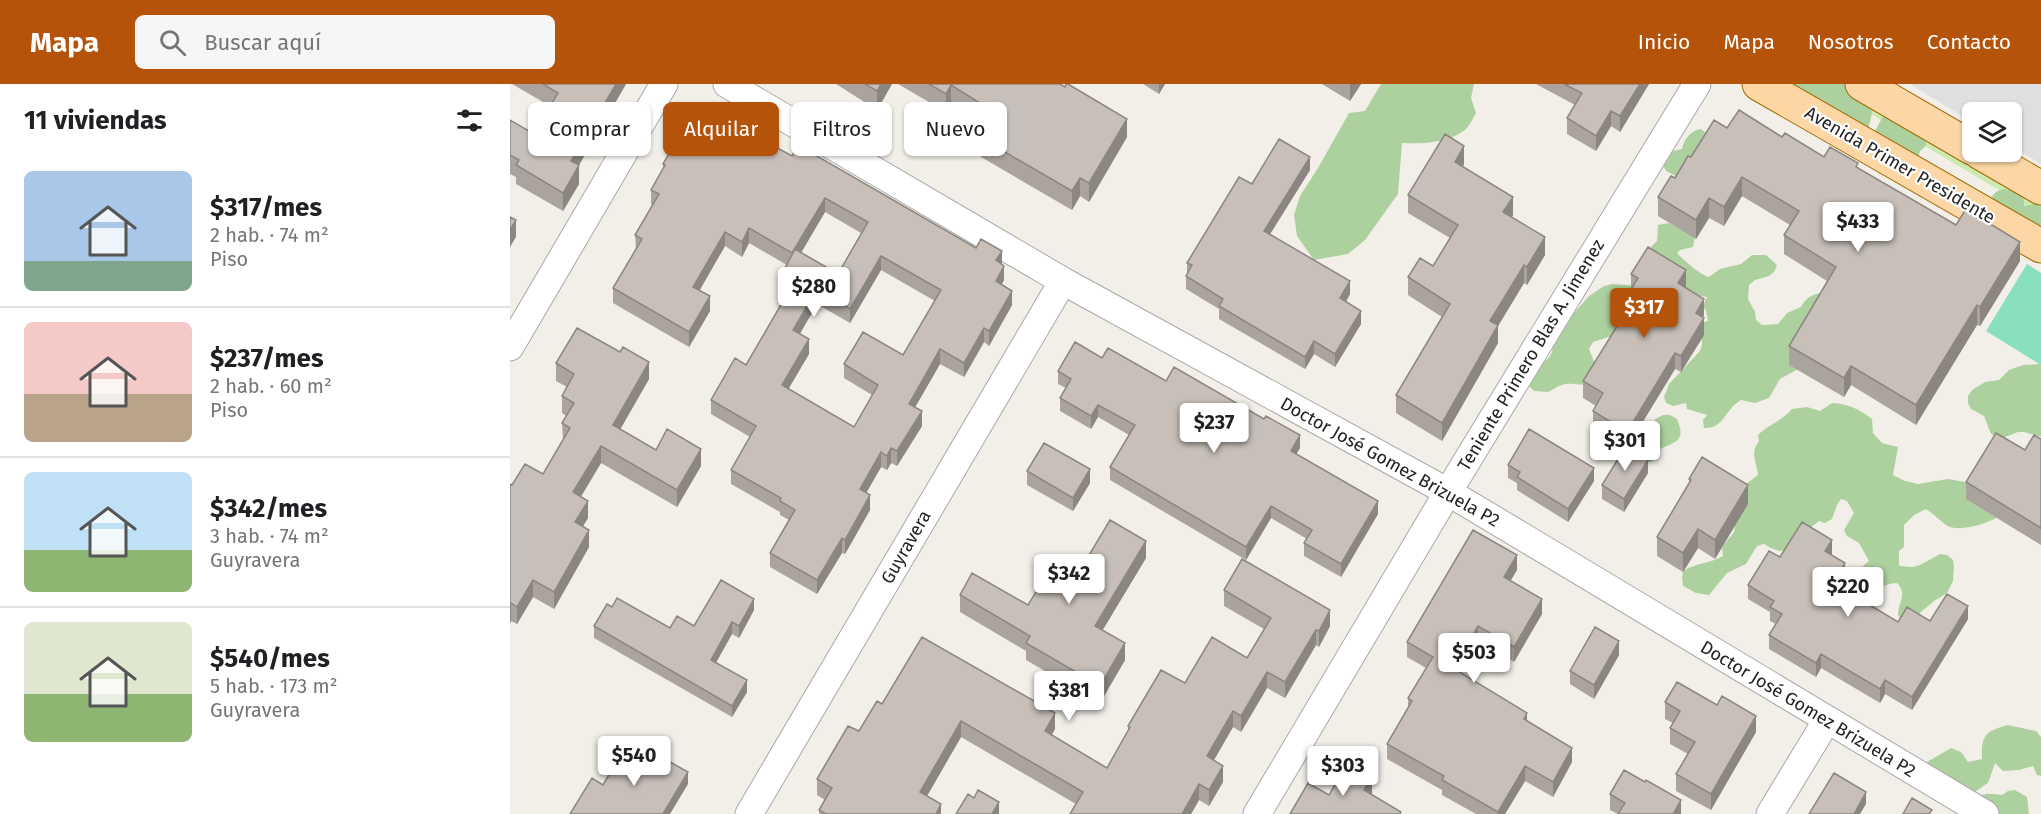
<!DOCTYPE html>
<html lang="es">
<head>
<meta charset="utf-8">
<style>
	body { margin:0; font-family:"Fira Sans",sans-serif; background:#f6f6f6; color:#202124; height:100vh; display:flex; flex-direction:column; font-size:22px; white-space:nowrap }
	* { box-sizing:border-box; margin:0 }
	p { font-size:20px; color:#757577 }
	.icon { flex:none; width:33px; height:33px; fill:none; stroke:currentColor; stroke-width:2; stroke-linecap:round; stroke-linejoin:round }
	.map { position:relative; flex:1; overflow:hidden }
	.side { display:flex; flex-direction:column; background:#fff; width:510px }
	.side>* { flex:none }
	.hud { position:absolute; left:18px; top:18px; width:570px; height:54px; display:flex; gap:12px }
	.controls { position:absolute; left:1452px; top:18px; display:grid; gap:12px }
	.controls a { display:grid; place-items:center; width:60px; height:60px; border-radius:9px; background:#fff; box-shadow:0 2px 4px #0004; font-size:30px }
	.price { position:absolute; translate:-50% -51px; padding:0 14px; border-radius:6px; background:#fff; color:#222; font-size:20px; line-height:39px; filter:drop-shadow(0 2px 3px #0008) }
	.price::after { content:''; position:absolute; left:50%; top:36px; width:18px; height:14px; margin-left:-9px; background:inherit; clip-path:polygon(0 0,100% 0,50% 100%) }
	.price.current { background:#b45309; color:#fff }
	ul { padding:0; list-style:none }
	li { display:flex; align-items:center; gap:18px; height:150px; padding:0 24px }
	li+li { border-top:2px solid #e0e0e0 }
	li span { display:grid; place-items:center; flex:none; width:168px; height:120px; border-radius:9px; color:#555 }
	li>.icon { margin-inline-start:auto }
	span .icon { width:72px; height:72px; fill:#fffc; stroke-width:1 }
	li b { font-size:26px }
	h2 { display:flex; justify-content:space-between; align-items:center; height:72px; padding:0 24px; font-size:26px }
	.pill { padding:0 21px; border-radius:9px; background:#fff; box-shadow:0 2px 4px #0004; font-size:21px; line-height:54px }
	.pill.current { background:#b45309; color:#fff }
	header { display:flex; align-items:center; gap:36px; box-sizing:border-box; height:84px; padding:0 30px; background:#b45309; color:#fff }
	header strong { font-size:28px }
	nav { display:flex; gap:33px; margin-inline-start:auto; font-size:21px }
	.search { width:420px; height:54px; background:#f6f6f6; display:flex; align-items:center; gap:15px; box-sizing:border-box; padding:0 21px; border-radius:9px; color:#757577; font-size:22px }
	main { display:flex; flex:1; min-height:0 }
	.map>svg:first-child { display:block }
</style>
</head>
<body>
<header>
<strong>Mapa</strong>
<div class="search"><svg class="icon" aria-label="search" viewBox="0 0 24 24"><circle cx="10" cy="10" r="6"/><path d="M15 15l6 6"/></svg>Buscar aquí</div>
<nav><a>Inicio</a><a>Mapa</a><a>Nosotros</a><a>Contacto</a></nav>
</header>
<main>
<section class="side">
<h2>11 viviendas<svg class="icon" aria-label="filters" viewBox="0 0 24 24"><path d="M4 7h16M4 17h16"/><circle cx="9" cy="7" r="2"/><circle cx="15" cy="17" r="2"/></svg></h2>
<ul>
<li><span style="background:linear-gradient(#a9c7e8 75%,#7fa58c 0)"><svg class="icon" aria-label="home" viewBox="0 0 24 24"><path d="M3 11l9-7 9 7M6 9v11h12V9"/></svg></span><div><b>$317/mes</b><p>2 hab. · 74 m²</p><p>Piso</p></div></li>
<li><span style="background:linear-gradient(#f6c9c9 60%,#b9a48a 0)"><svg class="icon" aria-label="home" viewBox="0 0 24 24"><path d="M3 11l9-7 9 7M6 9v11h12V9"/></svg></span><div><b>$237/mes</b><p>2 hab. · 60 m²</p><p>Piso</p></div></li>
<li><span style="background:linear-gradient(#bfe0f5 65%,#8fb573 0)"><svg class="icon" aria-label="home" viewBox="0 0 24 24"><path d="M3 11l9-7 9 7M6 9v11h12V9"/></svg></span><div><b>$342/mes</b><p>3 hab. · 74 m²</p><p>Guyravera</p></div></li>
<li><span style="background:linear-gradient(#dfe7d0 60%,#8fb573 0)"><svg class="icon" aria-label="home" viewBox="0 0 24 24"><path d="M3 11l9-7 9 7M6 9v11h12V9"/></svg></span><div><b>$540/mes</b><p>5 hab. · 173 m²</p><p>Guyravera</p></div></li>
</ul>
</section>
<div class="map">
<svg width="1531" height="730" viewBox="0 0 1531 730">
	<rect width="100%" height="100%" fill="#f2efe9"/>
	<path fill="#e0dfdf" d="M1400,0H1531V80L1502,62V28H1462V38Z"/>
	<path fill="#cdebb0" d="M1310,0H1336L1531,116V131Z"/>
	<path fill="#add19e" d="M871,0H964L961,14L966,29C963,34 960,41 956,45C939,59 913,60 892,59L888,110L855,156L838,170L804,176L787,152L784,131L790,112L808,84L839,29L855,27Z
		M1268,0H1345C1359,19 1367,19 1358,44L1313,23L1312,17H1305Z
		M1374,31L1416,55V62L1410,67L1407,80L1359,53C1368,45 1368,40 1374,31Z
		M1191,45L1199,52L1168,93L1156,87L1153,81L1158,68L1172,65C1174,55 1181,46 1191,45Z
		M1494,105L1507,108L1514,116V122L1531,119V141L1519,142V135L1513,132L1507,136L1480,119C1482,110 1485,107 1494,105Z
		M1159,139L1185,153L1183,163L1170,166L1167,169C1172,175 1192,192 1199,193L1210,185L1231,180L1242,171H1256L1267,181L1264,188L1259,192L1245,196L1239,201L1238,215L1245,228L1246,236L1252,241L1268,240L1277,229L1291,223C1298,210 1308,208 1322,209L1288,285L1270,295L1259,314L1245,319L1231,316C1215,325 1214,345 1194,344L1193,336L1197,331L1177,325L1176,319L1163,322L1156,319L1154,313L1159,300L1190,267L1192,261L1191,239L1198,237L1196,227L1193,222L1197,213L1179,210L1139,165L1147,157L1148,141Z
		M1102,200L1128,202L1102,252L1083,258L1079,265L1085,280L1078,300C1069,302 1061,298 1052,301C1047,302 1043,306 1038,308L1024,307L1019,302C1019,276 1037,283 1042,268C1043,265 1042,261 1043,258C1045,249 1048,239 1051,230L1065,228L1079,212L1094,202Z
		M1531,280V353L1514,348H1508L1495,353H1488L1481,350L1474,332L1461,325L1458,319V312L1462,306L1475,298L1489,296L1499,286L1513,281Z
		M1322,319C1339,320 1349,325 1362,335L1363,349L1372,359L1388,363L1383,391L1395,397L1408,400L1438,395L1467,400L1488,433C1476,440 1448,449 1436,441C1429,436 1424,430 1416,425L1404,431L1394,441V463L1389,467V482L1403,483L1410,481L1430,470L1437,471L1443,476L1444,482L1443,497L1437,509L1424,517L1398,539L1392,537L1388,531C1388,518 1398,510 1387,499L1379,500L1360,508L1347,504L1343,498L1346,485L1353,482L1359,477L1349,459L1337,452L1334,446L1344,429L1337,417L1331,415L1327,421L1322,435L1315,439L1309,437C1304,442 1298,444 1293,448C1275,461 1280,476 1254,460L1247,462L1236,480L1217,489L1199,511L1186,509L1173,502L1172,494L1173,487C1186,479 1201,479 1213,472L1212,464C1222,447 1231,450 1219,430L1236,400L1248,391C1247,378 1239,368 1249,358L1248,351C1259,340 1272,337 1282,325L1297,323L1310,327Z
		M1153,331H1160L1167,335C1176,356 1167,358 1150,365L1143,377L1136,379L1109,378L1104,373C1108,356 1121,359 1132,350C1141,343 1141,336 1153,331Z
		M1497,641L1526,647L1531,653V692L1527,691L1523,682L1509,686L1493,687L1485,679L1478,699L1451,717L1414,697L1417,678L1441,664L1451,668L1458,678L1472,675C1471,650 1476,648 1497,641Z
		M1505,706L1517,713L1519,730H1450C1464,712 1469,708 1492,711L1498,707Z"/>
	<path fill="#88e0be" d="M1517,180L1531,189V281L1476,247Z"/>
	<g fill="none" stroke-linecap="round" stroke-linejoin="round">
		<defs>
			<path id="minor" d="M217,0L553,197L938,408L1475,730
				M0,263L154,0
				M239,730L553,197
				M747,730L938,408L1187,0
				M1260,730L1317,636"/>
			<path id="major" d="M1249,0L1531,162
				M1352,0L1462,64
				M1469,68L1531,104"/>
		</defs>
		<use href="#minor" stroke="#a9a9a9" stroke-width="29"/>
		<use href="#major" stroke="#a06b00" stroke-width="35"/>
		<use href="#minor" stroke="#fff" stroke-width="27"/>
		<use href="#major" stroke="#fcd6a4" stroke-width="33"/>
	</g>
	<path fill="#aba49e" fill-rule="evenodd" d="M2,0H116L69,81V100L53,127L6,100V93L0,90V36L24,50L40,22Z
		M326,0H382L367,26Z
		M388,0H550L617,53L579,118L570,112L562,126L471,73V54L478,42L441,20L436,28Z
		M633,0H655L649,10Z
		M812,0H851L840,17Z
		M1026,0H1139L1110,48L1101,42L1086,67L1057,50V34L1065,21Z
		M1217,44L1272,53L1314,73L1348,84L1510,177L1470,242L1467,241L1406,341L1341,301L1334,313L1279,281V262L1317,197L1274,170V151L1280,141L1232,112L1214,142L1199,134L1186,155L1148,132V113L1165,94L1181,73Z
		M282,72L492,180L494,196L492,200L502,221L479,262L474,258L454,293L430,280L405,323L412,342L387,382L381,379L377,386L371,383L356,409L360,426L335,470L332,469L307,510L260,483V469L279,436L270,431V428L221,400V386L240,353L201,330V316L236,281L280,204L274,201V186L277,181L239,159L232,173L215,162L190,206L200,227L179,263L103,219V204L126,166L125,151L143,121L141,120V106L153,86V80ZM315,128L351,149L328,190L291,169ZM371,186L425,217L393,271L334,280V294L362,311L344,343L278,305L299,270L290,250L307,220L340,239Z
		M954,80L953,83L1003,131L1002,133L1035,171L1017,201L1014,199L988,242V259L932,357L886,329V311L932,233L898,211V193L923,182L940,154L898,129V111Z
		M800,86L760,150L840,210L836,218L851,240L825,283L804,270L795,285L709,235V225L676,205V192L677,189V179L742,100Z
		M1121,190L1176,202L1175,204L1194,231L1193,233L1194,251L1171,288L1165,285L1117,363L1138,389L1114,428L1092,415V401L1115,363L1083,344V327L1086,322L1073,314V297L1105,245V232L1121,205Z
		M592,274L656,297L790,364L786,370L868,430L831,493L794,472V459L797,455L761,434L736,476L600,396V383L619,351L588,333L581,345L550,327V314L556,304L548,300V287Z
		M46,279L139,295L110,345L146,366L191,382L167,423L91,379L71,413L78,434L73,442L79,463L44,525L23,513L7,540L1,537L0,539L2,401L33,390L53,357L52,339L56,332L52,329V312L57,303L46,297Z
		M1531,355V461L1456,415V398L1515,366Z
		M998,381L1084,397L1058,438L1007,406V399L998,394Z
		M517,387L580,399L563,427L517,401Z
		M1179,395L1238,420L1205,475L1188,464L1173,488L1147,472V453L1179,400Z
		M1322,470L1321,471L1335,492L1329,502L1388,538L1458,535L1402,626L1375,610L1370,619L1311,584L1306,593L1259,565V551L1266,540L1260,537V528L1238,515V501L1270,473Z
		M636,474L592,546L615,576L590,619L516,576V567L450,528V511L518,521L569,488Z
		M1007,486L1000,497L1032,530L1004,578L968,557L949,588L1017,637L1062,678L1043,713L1015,697L995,730H966L932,711V706L877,675V660L898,624V614L916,584L897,573V558Z
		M714,506L820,542L809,563L806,561L775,614L757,604L731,648L723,643L704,676L713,698L699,722L689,716L681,730H560L566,720L451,653L417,712L431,730H309V726L315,716L307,711V695L372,620L545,645L541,651L597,684L618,647V642L675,599L737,574L754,545L714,522Z
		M102,523L160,544L184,542L244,526L229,554L222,550L206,579L237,608L222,633L84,554V542Z
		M1109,571L1084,615L1060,600V587Z
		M1155,618L1246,648L1201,726L1166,707V690L1178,670L1160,660V644L1163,639L1155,635Z
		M1100,710L1171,730H1108L1100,726Z"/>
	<path fill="#8b8681" d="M106,0H116L61,95V77Z
		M371,0H382L367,26V7Z
		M649,0H655L649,10Z
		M840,0H851L840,17Z
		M1130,0H1139L1110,48V32Z
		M441,1V20L436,28V10Z
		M1101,27V42L1086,67V52Z
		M617,35V53L579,118V99Z
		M954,62V80L945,96V78Z
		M800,73V86L754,160V147Z
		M69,81V100L53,127V109Z
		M1232,93V112L1214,142V123Z
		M570,94V112L562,126V107Z
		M1003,113V131L993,146V128Z
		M315,114V128L282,184V169Z
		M1199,114V134L1186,155V136Z
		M6,136V153L0,163V146Z
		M239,144V159L232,173V158Z
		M215,148V162L183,217V203Z
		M1035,153V171L1017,201V183Z
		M1510,158V177L1470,242V223Z
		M492,167V182L486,176Z
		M371,172V186L340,239V225Z
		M1014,181V199L988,242V259L932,357V339L980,237Z
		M494,182V196L486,211V197Z
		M1176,186V202L1168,216V199Z
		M840,197V210L830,227V214Z
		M307,205V220L283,261V246Z
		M502,207V221L479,262V247Z
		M200,212V227L179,263V248Z
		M1194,215V231L1186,245V229Z
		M1467,221V241L1406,341V321Z
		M851,227V240L825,283V270Z
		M1194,234V251L1171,288V272Z
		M474,244V258L454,293V279Z
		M299,255V270L272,316V301Z
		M804,257V270L795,285V273Z
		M430,265V280L399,334V320Z
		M1165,269V285L1117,364V348Z
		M139,278V295L103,358V341Z
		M1341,282V301L1334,313V294Z
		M588,321V333L581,345V332Z
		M412,327V342L387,382V367Z
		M790,351V364L781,379V367Z
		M91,362V379L63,425V408Z
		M381,364V379L377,386V372Z
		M191,365V382L167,423V406Z
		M371,368V383L350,420V405Z
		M1138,376V389L1114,428V415Z
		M1084,384V397L1058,438V425Z
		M580,385V399L563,427V414Z
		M1238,401V420L1205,475V456Z
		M360,411V426L335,470V456Z
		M78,417V434L65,455V438Z
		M868,417V430L831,493V480Z
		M761,422V434L736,476V463Z
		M1188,445V464L1173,488V469Z
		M79,446V463L44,525V508Z
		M332,454V469L307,510V496Z
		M1322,456V470L1315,481V467Z
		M636,457V474L585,559V542Z
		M1007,471V486L994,508V493Z
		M1335,479V492L1323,512V499Z
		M23,496V513L7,540V523Z
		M244,515V526L229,554V542Z
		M1032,515V530L1004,578V563Z
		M1,519V537L0,539V521Z
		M1458,522V535L1402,626V613Z
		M820,526V542L809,563V547Z
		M222,538V550L201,587V576Z
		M968,542V557L943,599V584Z
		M806,546V561L775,614V598Z
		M1109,557V571L1084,615V601Z
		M615,559V576L590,619V602Z
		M1311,570V584L1306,593V579Z
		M757,588V604L731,648V632Z
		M237,596V608L222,633V622Z
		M1375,596V610L1370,619V605Z
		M723,627V643L697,688V672Z
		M545,629V645L535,663V647Z
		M1017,629V643L1014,635Z
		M1246,632V648L1201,726V710Z
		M451,637V653L410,724V708Z
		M1062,664V678L1043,713V698Z
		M713,682V698L699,722V706Z
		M1015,682V697L995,730H988V728Z
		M178,688V700L160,730H153Z
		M862,692V710L854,723V706Z
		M689,700V716L681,730H672Z
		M1356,708V720L1350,730H1344Z
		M1171,716V730H1163Z
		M489,718V730H482Z
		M431,720V730H426Z"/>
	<path fill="#c7bfb8" stroke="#8b8681" stroke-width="1.5" fill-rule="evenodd" d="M33,0H106L61,77L69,81L53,109L6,81L9,76L0,71V36L24,50L48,9Z
		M355,0H371L367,7Z
		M419,0H550L555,3L556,0H558L617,35L579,99L570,94L562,107L471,54L486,29L441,1L436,10Z
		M1054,0H1130L1110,32L1101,27L1086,52L1057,34L1072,9Z
		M188,20L282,72L288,61L466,164L471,155L492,167L486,176L494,182L486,197L502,207L479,247L474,244L454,279L430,265L399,320L412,327L387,367L381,364L377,372L371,368L350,405L360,411L335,456L332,454L307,496L260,469L285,426L270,417L271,414L221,386L246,342L201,316L225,274L236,281L287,193L274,186L285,165L328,190L358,138L315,114L282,169L239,144L232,158L215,148L183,203L200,212L179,248L103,204L132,155L125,151L149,110L141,106L155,81L153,80ZM371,172L431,206L393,271L353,248L334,280L368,301L344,343L272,301L299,255L283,246L307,205L340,225Z
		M1229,26L1272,53L1275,49L1314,73L1320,63L1348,79L1346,83L1446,141L1456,125L1510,158L1470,223L1467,221L1406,321L1341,282L1334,294L1279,262L1326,183L1274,151L1289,127L1232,93L1214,123L1199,114L1186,136L1148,113L1161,92L1165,94L1178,72L1181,73L1204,36L1217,44Z
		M935,50L954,62L945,78L1003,113L993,128L1035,153L1017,183L1014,181L980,237L988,241L932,339L886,311L940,220L898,193L910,174L923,182L948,141L898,111Z
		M769,55L800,73L754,147L840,197L830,214L851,227L825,270L804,257L795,273L709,222L713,215L676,192L682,181L677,179L729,93L742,100Z
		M0,133L6,136L0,146Z
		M1138,163L1176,186L1168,199L1194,215L1186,229L1194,234L1171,272L1165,269L1117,348L1083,327L1093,309L1073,297L1111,236L1105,232L1128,194L1121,190Z
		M67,244L110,268L113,263L139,278L103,341L146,366L157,345L191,365L167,406L91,362L63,408L78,417L65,438L79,446L44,508L23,496L7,523L1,519L0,521V400L2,401L15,380L33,390L60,344L52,339L64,319L52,312L64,290L46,279Z
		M565,258L592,274L598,264L656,297L664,283L754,335L756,332L790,351L781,367L868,417L831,480L794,459L802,446L761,422L736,463L600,383L625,341L588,321L581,332L550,314L561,295L548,287Z
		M1019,345L1084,384L1058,425L1007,393L1010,388L998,381Z
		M1486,349L1515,366L1524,351L1531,355V444L1456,398Z
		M534,359L580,385L563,414L517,387Z
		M1116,362L1138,376L1114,415L1092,401Z
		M1192,373L1238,401L1205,456L1188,445L1173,469L1147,453L1181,396L1179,395Z
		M600,436L636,457L585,542L615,559L590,602L516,559L520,552L450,511L462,489L518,521L546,475L569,488Z
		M1292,438L1322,456L1315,467L1335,479L1323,499L1388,538L1397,523L1420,537L1437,510L1458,522L1402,613L1375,596L1370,605L1311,570L1306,579L1259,551L1272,530L1260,523L1264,517L1238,501L1259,467L1270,473Z
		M963,446L1007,471L994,493L1032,515L1004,563L968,542L943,584L1017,629L1014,635L1062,664L1043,698L1015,682L988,728L932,696L934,692L877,660L902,617L898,614L923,573L897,558Z
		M732,475L820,526L809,547L806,546L775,598L757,588L731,632L723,627L697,672L713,682L699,706L689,700L672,730H560L573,708L451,637L410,708L431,720L426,730H316L309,726L322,704L307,695L338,642L349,647L367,617L372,620L412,553L545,629L535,647L597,684L620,643L618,642L651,586L675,599L702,553L737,574L761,534L714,506Z
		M211,496L244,515L229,542L222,538L201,576L237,596L222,622L84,542L97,520L102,523L107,514L160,544L167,532L184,542Z
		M1085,543L1109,557L1084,601L1060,587Z
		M1167,598L1207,621L1212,612L1246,632L1201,710L1166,690L1185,658L1160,644L1170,627L1155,618Z
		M128,660L178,688L153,730H60L82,694L93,701L110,672L118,677Z
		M838,678L862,692L854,706L891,728L890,730H780L798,699L819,711Z
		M1114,686L1135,698L1136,696L1171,716L1163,730H1108L1115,719L1100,710Z
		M1324,689L1356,708L1344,730H1299Z
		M468,706L489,718L482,730H446L458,710L464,714Z
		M1402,714L1422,726L1419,730H1393Z"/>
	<g text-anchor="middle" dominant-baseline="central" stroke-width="4.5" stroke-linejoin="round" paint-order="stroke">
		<g font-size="18" fill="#222" stroke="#fff">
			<text transform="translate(1390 81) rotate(30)">Avenida Primer Presidente</text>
			<text transform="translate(1021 271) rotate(-59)">Teniente Primero Blas A. Jimenez</text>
			<text transform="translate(880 378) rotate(29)">Doctor José Gomez Brizuela P2</text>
			<text transform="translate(396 463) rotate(-60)">Guyravera</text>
			<text transform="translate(1298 625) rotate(31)">Doctor José Gomez Brizuela P2</text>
		</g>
	</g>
</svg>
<div class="controls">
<a><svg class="icon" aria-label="layers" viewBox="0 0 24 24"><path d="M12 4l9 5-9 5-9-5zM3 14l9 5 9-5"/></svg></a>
</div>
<b class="price" style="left:1348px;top:169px">$433</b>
<b class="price" style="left:304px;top:234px">$280</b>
<b class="price current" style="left:1134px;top:255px">$317</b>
<b class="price" style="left:704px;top:370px">$237</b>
<b class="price" style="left:1115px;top:388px">$301</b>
<b class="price" style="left:559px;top:521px">$342</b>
<b class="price" style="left:1338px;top:534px">$220</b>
<b class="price" style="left:964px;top:600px">$503</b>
<b class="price" style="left:559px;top:638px">$381</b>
<b class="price" style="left:124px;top:703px">$540</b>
<b class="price" style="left:833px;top:713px">$303</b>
<div class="hud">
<a class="pill">Comprar</a>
<a class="pill current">Alquilar</a>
<a class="pill">Filtros</a>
<a class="pill">Nuevo</a>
</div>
</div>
</main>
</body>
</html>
